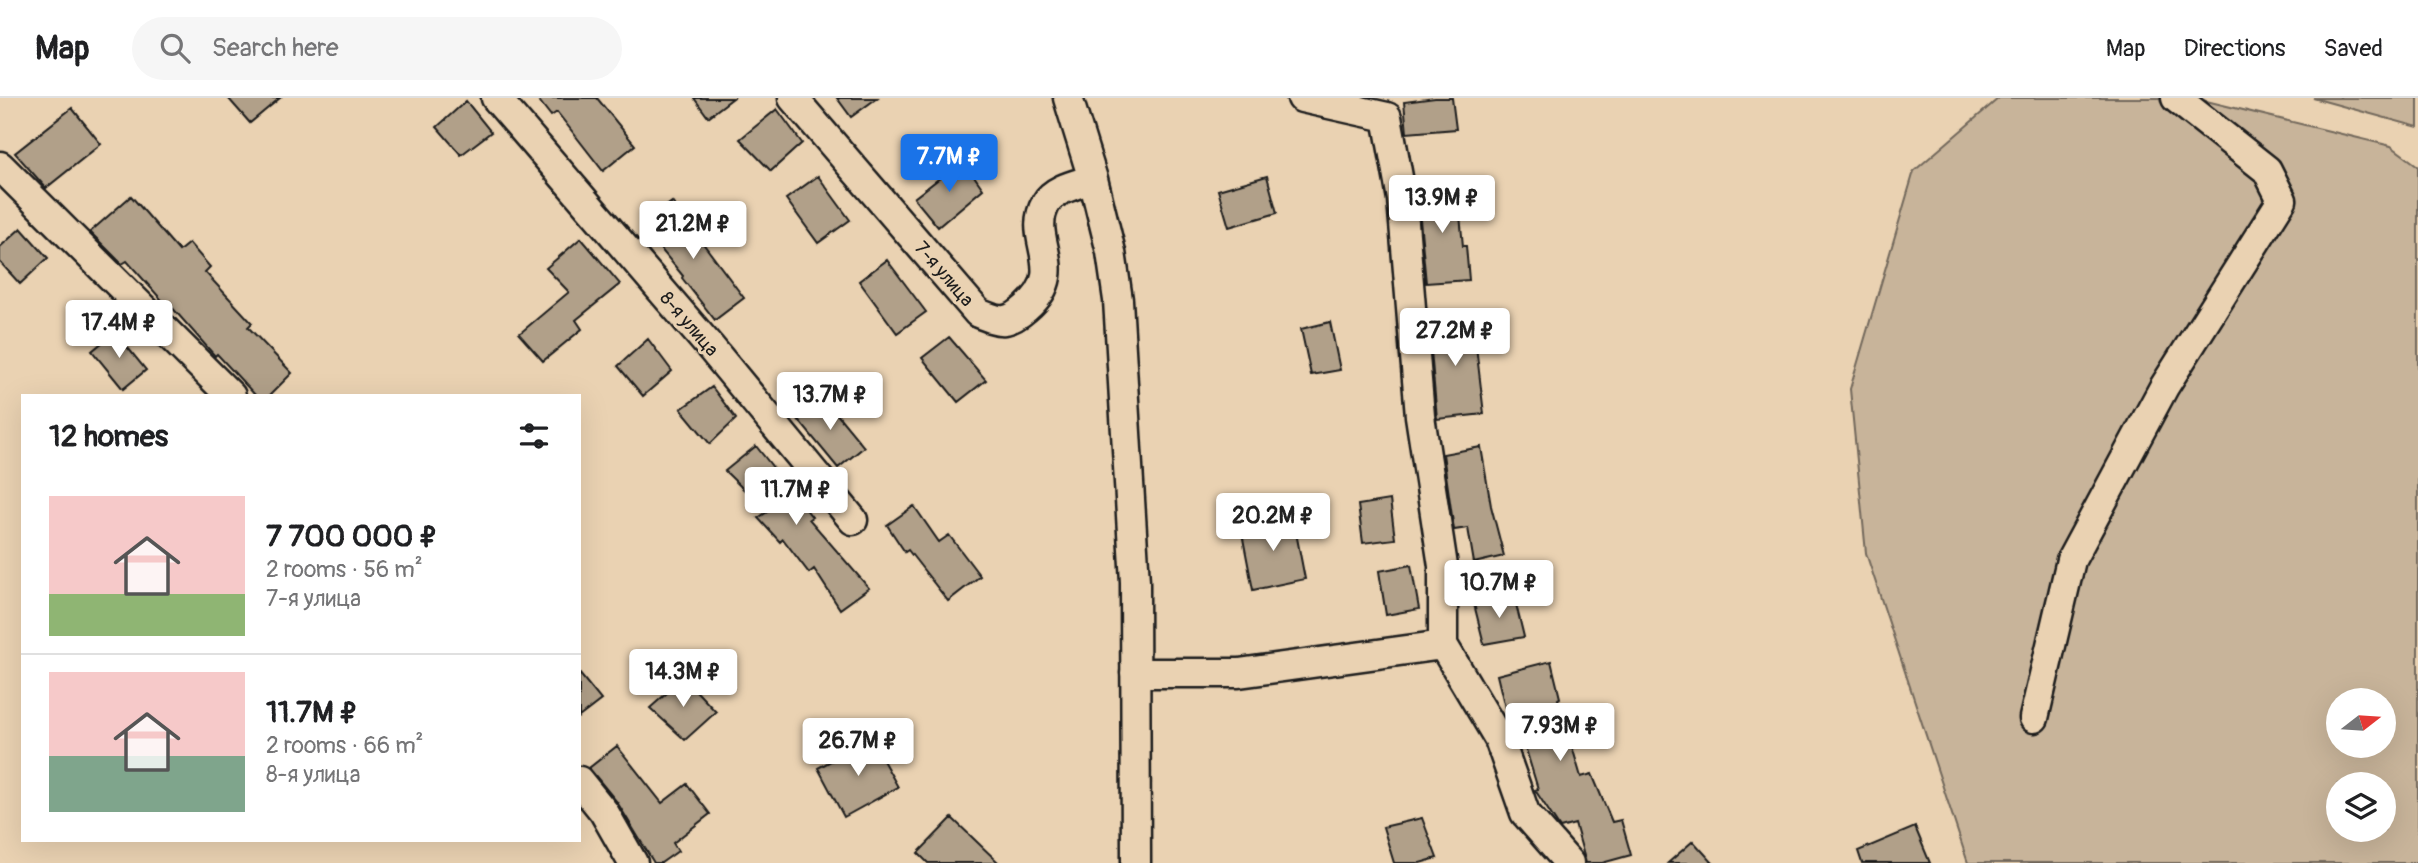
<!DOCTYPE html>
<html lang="en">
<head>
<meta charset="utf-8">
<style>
	body { margin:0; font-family:Pangolin,sans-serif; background:#f6f6f6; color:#202124; height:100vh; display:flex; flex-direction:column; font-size:26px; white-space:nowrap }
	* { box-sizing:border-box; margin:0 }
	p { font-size:23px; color:#757577 }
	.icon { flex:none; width:38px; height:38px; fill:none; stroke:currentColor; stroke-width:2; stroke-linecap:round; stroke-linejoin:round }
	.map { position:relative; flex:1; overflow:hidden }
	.panel { position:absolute; left:21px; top:296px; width:560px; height:448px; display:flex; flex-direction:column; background:#fff; border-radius:0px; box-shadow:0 7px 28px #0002 }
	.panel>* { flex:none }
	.needle { width:46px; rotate:73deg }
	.fabs { position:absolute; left:2326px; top:590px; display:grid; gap:14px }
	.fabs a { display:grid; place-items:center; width:70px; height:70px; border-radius:50%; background:#fff; box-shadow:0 7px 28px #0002; font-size:35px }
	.price { position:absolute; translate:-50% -60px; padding:0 16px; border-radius:7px; background:#fff; color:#222; font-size:23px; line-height:46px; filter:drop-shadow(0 2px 4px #0008) }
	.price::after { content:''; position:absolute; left:50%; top:42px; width:21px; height:16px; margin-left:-10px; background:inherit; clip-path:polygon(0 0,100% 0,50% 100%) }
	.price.current { background:#1a73e8; color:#fff }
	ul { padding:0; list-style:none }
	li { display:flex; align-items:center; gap:21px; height:175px; padding:0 28px }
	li+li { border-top:2px solid #e0e0e0 }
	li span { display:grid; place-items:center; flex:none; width:196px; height:140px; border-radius:0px; color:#555 }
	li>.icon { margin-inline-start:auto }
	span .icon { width:84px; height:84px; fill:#fffc; stroke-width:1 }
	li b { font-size:30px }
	h2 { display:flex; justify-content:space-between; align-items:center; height:84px; padding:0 28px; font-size:30px }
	header { display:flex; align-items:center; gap:42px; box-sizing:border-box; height:98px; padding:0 35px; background:#fff; border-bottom:2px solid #e0e0e0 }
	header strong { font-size:33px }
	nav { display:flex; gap:38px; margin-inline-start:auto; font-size:24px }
	.search { width:490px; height:63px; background:#f6f6f6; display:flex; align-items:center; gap:18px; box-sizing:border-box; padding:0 24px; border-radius:38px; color:#757577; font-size:26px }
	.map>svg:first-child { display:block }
</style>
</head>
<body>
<header>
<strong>Map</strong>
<div class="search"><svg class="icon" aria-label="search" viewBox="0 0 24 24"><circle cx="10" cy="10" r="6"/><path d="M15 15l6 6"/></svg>Search here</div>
<nav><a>Map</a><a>Directions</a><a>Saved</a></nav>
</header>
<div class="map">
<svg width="2418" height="765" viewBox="0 0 2418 765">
	<rect width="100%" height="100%" fill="#ead2b2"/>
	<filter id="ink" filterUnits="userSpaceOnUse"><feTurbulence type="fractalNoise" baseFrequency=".0143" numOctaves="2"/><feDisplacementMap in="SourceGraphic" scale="14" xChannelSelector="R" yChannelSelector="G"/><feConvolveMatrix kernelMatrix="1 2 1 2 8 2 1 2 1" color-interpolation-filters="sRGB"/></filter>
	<g filter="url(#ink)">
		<path fill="#c8b49a" stroke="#72685b" stroke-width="2" fill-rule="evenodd" d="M1999,0H2194L2391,48L2418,68V765H1968L1866,455L1850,291L1914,73ZM2338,602H2384V648H2338ZM2338,686H2384V732H2338Z
			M2313,0H2418V29Z"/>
		<path fill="#b1a089" stroke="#1c1c1c" stroke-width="2" d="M228,0H280L250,25Z
			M537,0H597L635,47L603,73L557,14L551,18Z
			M694,0H733L708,19Z
			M837,0H877L851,19Z
			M1435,0H1452L1456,31L1407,35L1404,4Z
			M466,3L491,34L461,57L437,29Z
			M72,10L101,46L46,90L15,55Z
			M777,11L802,45L771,73L740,41Z
			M963,62L983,91L938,129L914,100Z
			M818,78L850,122L818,145L786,101Z
			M1267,78L1277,115L1229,129L1218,92Z
			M1457,86L1463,148H1466L1469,182L1426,185L1417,90Z
			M131,98L179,153L189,145L210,169L205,174L252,225L248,229L292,275L269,298H256L217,256L215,258L169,206L167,208L127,163L122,166L90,134Z
			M672,104L744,200L715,222L682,180L683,178L641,127Z
			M21,130L48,160L20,186L0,164V149Z
			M581,140L620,186L576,222L582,231L543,263L519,236L569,194L546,170Z
			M887,162L926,214L897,235L859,183Z
			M1458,214L1461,232L1474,231L1484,316L1437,321L1428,218Z
			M1330,224L1340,272L1311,277L1301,231Z
			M115,234L146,272L123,291L92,253Z
			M949,239L986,282L958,304L922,260Z
			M648,241L672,273L643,298L618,268Z
			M712,289L736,321L710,346L681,311Z
			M822,298L864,349L838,370L796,319Z
			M756,348L812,419L809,421L869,490L840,511L814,471L809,475L783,441L780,444L758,420L767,414L725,373Z
			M1481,349L1491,408L1504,458L1474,465L1468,430L1454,432L1443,356Z
			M1390,402L1395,441L1363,445L1358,407Z
			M914,408L939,444L949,437L980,478L948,503L908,452L905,454L887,427Z
			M1293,419L1305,481L1253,492L1241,430Z
			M1411,467L1419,511L1386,517L1379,473Z
			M1514,498L1524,539L1484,546L1474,506Z
			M1551,563L1560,600L1558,601L1581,679L1592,676L1612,724L1621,722L1631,757L1602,765H1586L1575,726L1560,730L1535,692L1538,691L1514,612L1506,614L1497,577Z
			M579,575L601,602L579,619Z
			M684,580L716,614L685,642L650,610Z
			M871,641L898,689L844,719L818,670Z
			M617,648L662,705L687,686L710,716L673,745L678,753L661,765H654L617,704L589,670Z
			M952,720L999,765H928L918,755Z
			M1422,720L1437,760L1420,765H1394L1383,729Z
			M1915,729L1930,765H1862L1858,753Z
			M1693,743L1713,765H1668Z"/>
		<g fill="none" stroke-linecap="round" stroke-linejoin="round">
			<defs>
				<path id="minor" d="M496,0L711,250L853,422
					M793,0L978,215C1000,224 1007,227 1026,210C1071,172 1025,141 1046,105C1054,90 1079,86 1093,81
					M1068,0L1093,81L1111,154L1118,202L1135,484L1136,765
					M1302,0L1387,19L1402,101L1420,318L1443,468V547L1499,641L1525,715L1569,765
					M0,68L231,298
					M1135,575H1239L1443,547
					M2034,620L2071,462L2164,289L2282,102L2267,72L2176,0
					M579,683L604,714L633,765"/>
			</defs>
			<use href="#minor" stroke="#1c1c1c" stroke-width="33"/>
			<use href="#minor" stroke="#ead2b2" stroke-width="28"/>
		</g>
	</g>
	<g text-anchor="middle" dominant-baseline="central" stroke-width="6" stroke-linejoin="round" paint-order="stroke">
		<g font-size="19" fill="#1c1c1c" stroke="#ead2b2">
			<text transform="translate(944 176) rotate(49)">7-я улица</text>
			<text transform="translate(689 226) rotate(49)">8-я улица</text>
		</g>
	</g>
</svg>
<div class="fabs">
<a><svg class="needle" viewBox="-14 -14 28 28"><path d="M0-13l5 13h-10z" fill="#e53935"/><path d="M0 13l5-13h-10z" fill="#757577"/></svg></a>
<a><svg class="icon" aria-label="layers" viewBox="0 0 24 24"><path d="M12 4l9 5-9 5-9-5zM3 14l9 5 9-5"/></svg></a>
</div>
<b class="price current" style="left:949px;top:96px">7.7M ₽</b>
<b class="price" style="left:1442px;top:137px">13.9M ₽</b>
<b class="price" style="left:693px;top:163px">21.2M ₽</b>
<b class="price" style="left:119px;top:262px">17.4M ₽</b>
<b class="price" style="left:1455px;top:270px">27.2M ₽</b>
<b class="price" style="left:830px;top:334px">13.7M ₽</b>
<b class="price" style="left:796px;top:429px">11.7M ₽</b>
<b class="price" style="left:1273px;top:455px">20.2M ₽</b>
<b class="price" style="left:1499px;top:522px">10.7M ₽</b>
<b class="price" style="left:683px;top:611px">14.3M ₽</b>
<b class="price" style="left:1560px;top:665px">7.93M ₽</b>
<b class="price" style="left:858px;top:680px">26.7M ₽</b>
<section class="panel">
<h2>12 homes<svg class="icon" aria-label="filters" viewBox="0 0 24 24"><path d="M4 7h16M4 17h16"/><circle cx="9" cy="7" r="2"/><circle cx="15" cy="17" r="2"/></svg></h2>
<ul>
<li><span style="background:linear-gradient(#f6c9c9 70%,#8fb573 0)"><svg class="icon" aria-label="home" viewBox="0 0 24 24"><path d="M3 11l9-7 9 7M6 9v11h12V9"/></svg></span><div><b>7 700 000 ₽</b><p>2 rooms · 56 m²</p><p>7-я улица</p></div></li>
<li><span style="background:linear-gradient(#f6c9c9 60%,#7fa58c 0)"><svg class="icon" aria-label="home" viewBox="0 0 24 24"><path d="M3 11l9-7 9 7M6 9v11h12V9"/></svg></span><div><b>11.7M ₽</b><p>2 rooms · 66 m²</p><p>8-я улица</p></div></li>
</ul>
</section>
</div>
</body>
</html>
